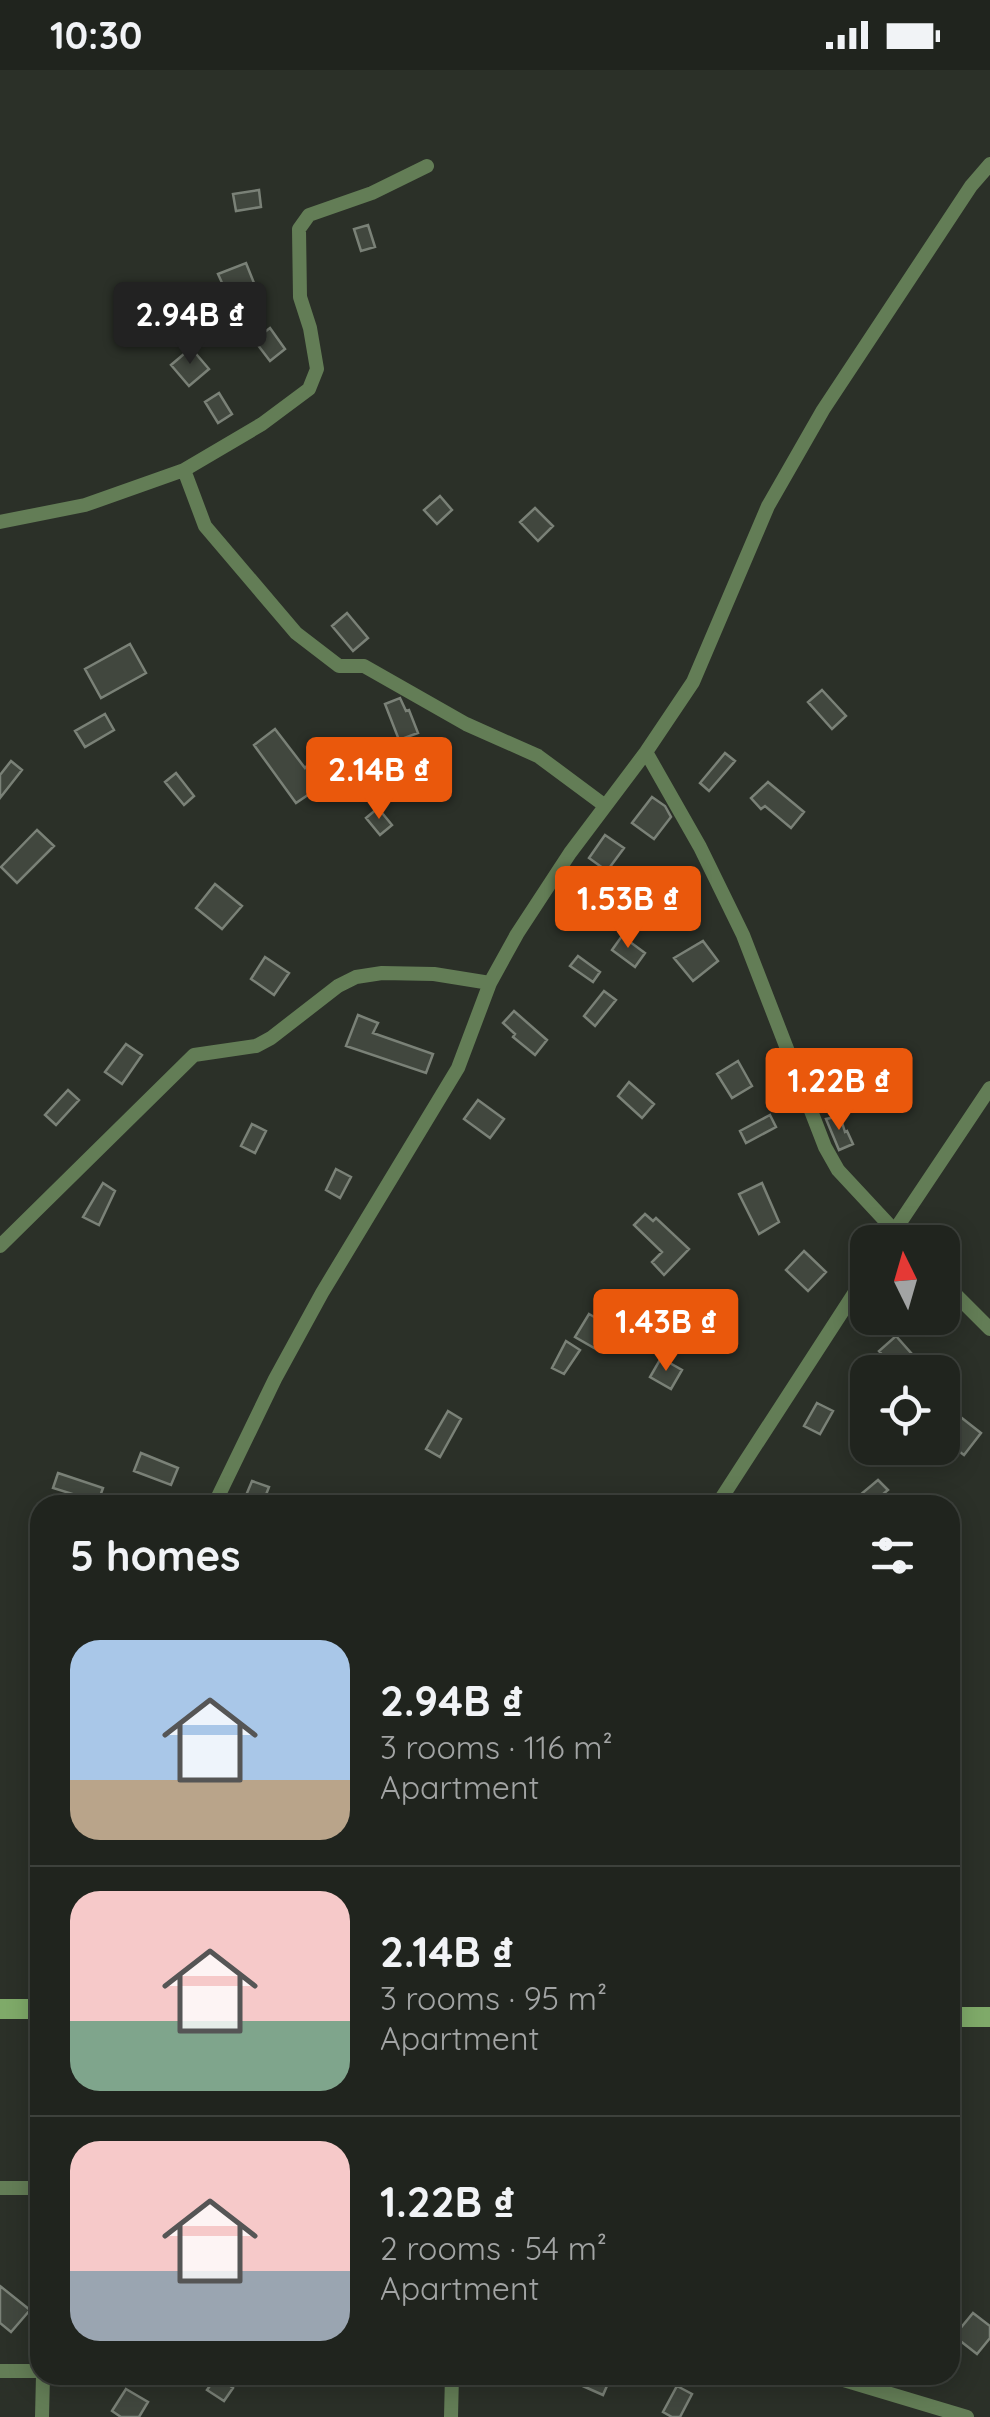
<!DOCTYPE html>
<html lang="en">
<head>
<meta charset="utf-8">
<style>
	body { margin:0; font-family:Quicksand,sans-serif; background:#282c27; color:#f1f3f6; height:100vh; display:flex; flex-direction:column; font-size:38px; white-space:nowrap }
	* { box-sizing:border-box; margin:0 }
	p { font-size:32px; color:#a2a4a4 }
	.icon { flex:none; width:55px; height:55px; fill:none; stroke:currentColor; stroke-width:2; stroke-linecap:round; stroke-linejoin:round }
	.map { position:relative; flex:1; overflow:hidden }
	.panel { position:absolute; left:30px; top:1425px; width:930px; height:890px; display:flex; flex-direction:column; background:#20241e; border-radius:30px; box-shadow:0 5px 25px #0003,0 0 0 2px #3d413c }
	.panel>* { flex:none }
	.needle { width:65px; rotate:355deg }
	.buttons { position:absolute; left:850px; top:1155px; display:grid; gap:20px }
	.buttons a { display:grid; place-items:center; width:110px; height:110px; border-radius:20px; background:#20241e; box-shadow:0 5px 25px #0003,0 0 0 2px #3d413c; font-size:50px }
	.price { position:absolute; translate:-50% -85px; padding:0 22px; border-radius:10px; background:#ea580c; color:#fff; font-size:32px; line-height:65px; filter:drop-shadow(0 2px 5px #0008) }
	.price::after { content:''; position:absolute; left:50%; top:60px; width:30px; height:22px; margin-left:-15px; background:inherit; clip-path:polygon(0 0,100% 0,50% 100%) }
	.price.current { background:#222; color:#fff }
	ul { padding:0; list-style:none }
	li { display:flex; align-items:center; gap:30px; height:250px; padding:0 40px }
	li+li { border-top:2px solid #3d413c }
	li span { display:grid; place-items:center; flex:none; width:280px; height:200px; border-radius:30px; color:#555 }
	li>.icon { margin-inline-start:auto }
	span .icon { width:120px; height:120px; fill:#fffc; stroke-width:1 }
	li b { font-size:42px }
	h2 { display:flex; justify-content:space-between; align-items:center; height:120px; padding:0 40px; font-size:42px }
	.status { display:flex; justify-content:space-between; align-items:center; height:70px; padding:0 50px; background:#20241e; direction:ltr }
	.status svg { height:28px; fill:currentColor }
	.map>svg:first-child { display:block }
</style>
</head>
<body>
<div class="status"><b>10:30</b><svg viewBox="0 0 49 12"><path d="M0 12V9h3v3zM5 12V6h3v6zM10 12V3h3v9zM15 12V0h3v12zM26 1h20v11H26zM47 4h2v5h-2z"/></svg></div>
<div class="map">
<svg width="990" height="2347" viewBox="0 0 990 2347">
	<rect width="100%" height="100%" fill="#2b3028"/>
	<path fill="#41473e" stroke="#7a8177" stroke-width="2.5" d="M259,120L261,137L236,141L233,124Z
		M368,155L375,177L361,181L354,159Z
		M246,193L254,213L227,224L218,204Z
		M270,258L285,279L270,291L254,270Z
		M191,278L209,299L189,316L171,295Z
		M219,323L232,344L218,353L205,332Z
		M440,426L452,440L437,454L424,440Z
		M535,438L553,456L538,471L520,452Z
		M347,543L368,568L353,581L332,556Z
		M130,574L146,603L101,628L85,599Z
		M822,620L846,646L832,659L808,632Z
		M400,628L406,641L409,640L418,663L399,670L385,634Z
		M105,644L114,660L85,677L75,661Z
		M275,659L305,698L309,694L324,714L296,733L254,675Z
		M725,683L735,691L709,721L700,713Z
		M11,691L22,700L0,728V705Z
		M176,703L194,726L184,735L165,712Z
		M768,712L804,742L791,758L765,736L761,739L751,728Z
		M652,727L665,736L671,747L654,769L632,753Z
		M378,738L392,755L380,765L366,748Z
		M37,760L54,776L17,813L1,797Z
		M605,765L624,778L607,801L589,788Z
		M215,814L242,836L222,859L196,838Z
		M622,866L645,883L635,897L612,880Z
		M703,871L718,891L693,911L674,888Z
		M578,886L600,902L593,912L570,896Z
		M265,887L289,903L274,925L251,909Z
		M604,921L616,930L595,956L584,946Z
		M514,941L547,970L535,985L513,967L515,964L503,953Z
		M358,945L378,953L373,963L433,984L426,1003L346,976Z
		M126,974L142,985L122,1014L105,1002Z
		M738,991L752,1016L732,1028L717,1004Z
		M629,1012L654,1034L642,1048L618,1026Z
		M68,1020L79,1030L56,1055L45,1045Z
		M478,1030L504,1049L490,1068L464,1049Z
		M770,1045L776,1057L746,1073L740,1061Z
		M840,1046L845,1062L847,1061L853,1074L839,1080L826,1049Z
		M252,1054L266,1061L255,1083L241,1076Z
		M336,1099L351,1107L340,1128L326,1120Z
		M103,1113L115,1121L99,1155L83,1147Z
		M762,1113L779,1152L759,1164L739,1124Z
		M645,1144L653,1151L656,1148L689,1179L664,1205L652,1192L662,1182L634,1155Z
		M804,1181L826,1202L808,1221L786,1200Z
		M589,1244L610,1256L596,1279L575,1267Z
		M896,1266L911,1283L894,1298L879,1281Z
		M566,1271L580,1280L564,1304L552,1298Z
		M661,1288L682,1300L671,1319L650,1307Z
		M817,1333L833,1341L820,1364L804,1356Z
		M448,1341L461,1349L440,1387L426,1379Z
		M958,1345L981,1363L964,1385L942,1369Z
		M141,1383L178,1398L171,1415L134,1401Z
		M58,1403L103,1418L98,1432L53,1418Z
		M878,1410L888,1420L870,1435L860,1425Z
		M252,1411L269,1417L262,1435H242Z
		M0,2216L30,2240L11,2262L0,2253Z
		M973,2243L990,2256V2268L977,2284L954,2266Z
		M558,2305H600L610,2309L603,2325Z
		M217,2306L233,2318L224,2331L207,2320Z
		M677,2316L692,2324L680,2347H672L663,2342Z
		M126,2319L148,2332L139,2347H121L112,2341Z"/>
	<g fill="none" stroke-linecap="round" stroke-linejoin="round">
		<path stroke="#637d56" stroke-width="14" d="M184,400L205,456L296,563L339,596H364L466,654L538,686L604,735
			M0,452L85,435L184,400L262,354L309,319L317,299L310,258L300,227L299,159L309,145L372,123L427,96
			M646,682L700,777L743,865L825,1077L838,1100L905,1172
			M887,1172L990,1018
			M0,1176L194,985L256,976L271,968L338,916L356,907L382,903L434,904L490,913
			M942,1211L990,1259
			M214,1435L275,1309L322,1223L458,998L490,913L517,864L570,783L646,682L693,612L768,436L823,340L971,116L990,94
			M717,1435L868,1202
			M37,1939L40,1993
			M0,2118H40
			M0,2301H40
			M827,2305L967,2347
			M42,2347L43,2305
			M451,2347L452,2305"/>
		<path stroke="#7faa69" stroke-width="20" d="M0,1939H40
			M950,1947H990"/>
	</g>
</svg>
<div class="buttons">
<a><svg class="needle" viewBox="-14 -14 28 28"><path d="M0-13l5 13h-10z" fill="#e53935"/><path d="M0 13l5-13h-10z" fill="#a2a4a4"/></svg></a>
<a><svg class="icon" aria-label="locate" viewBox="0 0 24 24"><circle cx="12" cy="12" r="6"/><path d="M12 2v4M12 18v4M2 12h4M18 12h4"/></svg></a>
</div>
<b class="price current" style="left:190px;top:297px">2.94B ₫</b>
<b class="price" style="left:379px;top:752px">2.14B ₫</b>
<b class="price" style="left:628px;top:881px">1.53B ₫</b>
<b class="price" style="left:839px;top:1063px">1.22B ₫</b>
<b class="price" style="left:666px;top:1304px">1.43B ₫</b>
<section class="panel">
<h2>5 homes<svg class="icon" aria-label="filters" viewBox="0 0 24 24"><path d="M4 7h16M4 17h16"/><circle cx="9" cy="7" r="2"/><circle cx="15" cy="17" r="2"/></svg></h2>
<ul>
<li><span style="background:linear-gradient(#a9c7e8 70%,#b9a48a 0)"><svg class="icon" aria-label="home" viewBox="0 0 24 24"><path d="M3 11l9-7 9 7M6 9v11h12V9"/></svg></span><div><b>2.94B ₫</b><p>3 rooms · 116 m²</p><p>Apartment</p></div></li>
<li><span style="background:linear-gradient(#f6c9c9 65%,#7fa58c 0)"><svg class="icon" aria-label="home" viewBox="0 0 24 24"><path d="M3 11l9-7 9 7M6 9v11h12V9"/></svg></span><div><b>2.14B ₫</b><p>3 rooms · 95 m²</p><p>Apartment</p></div></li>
<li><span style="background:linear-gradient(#f6c9c9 65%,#9aa5b1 0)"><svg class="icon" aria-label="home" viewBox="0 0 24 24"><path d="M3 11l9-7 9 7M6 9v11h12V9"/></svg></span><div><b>1.22B ₫</b><p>2 rooms · 54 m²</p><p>Apartment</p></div></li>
</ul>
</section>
</div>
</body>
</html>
